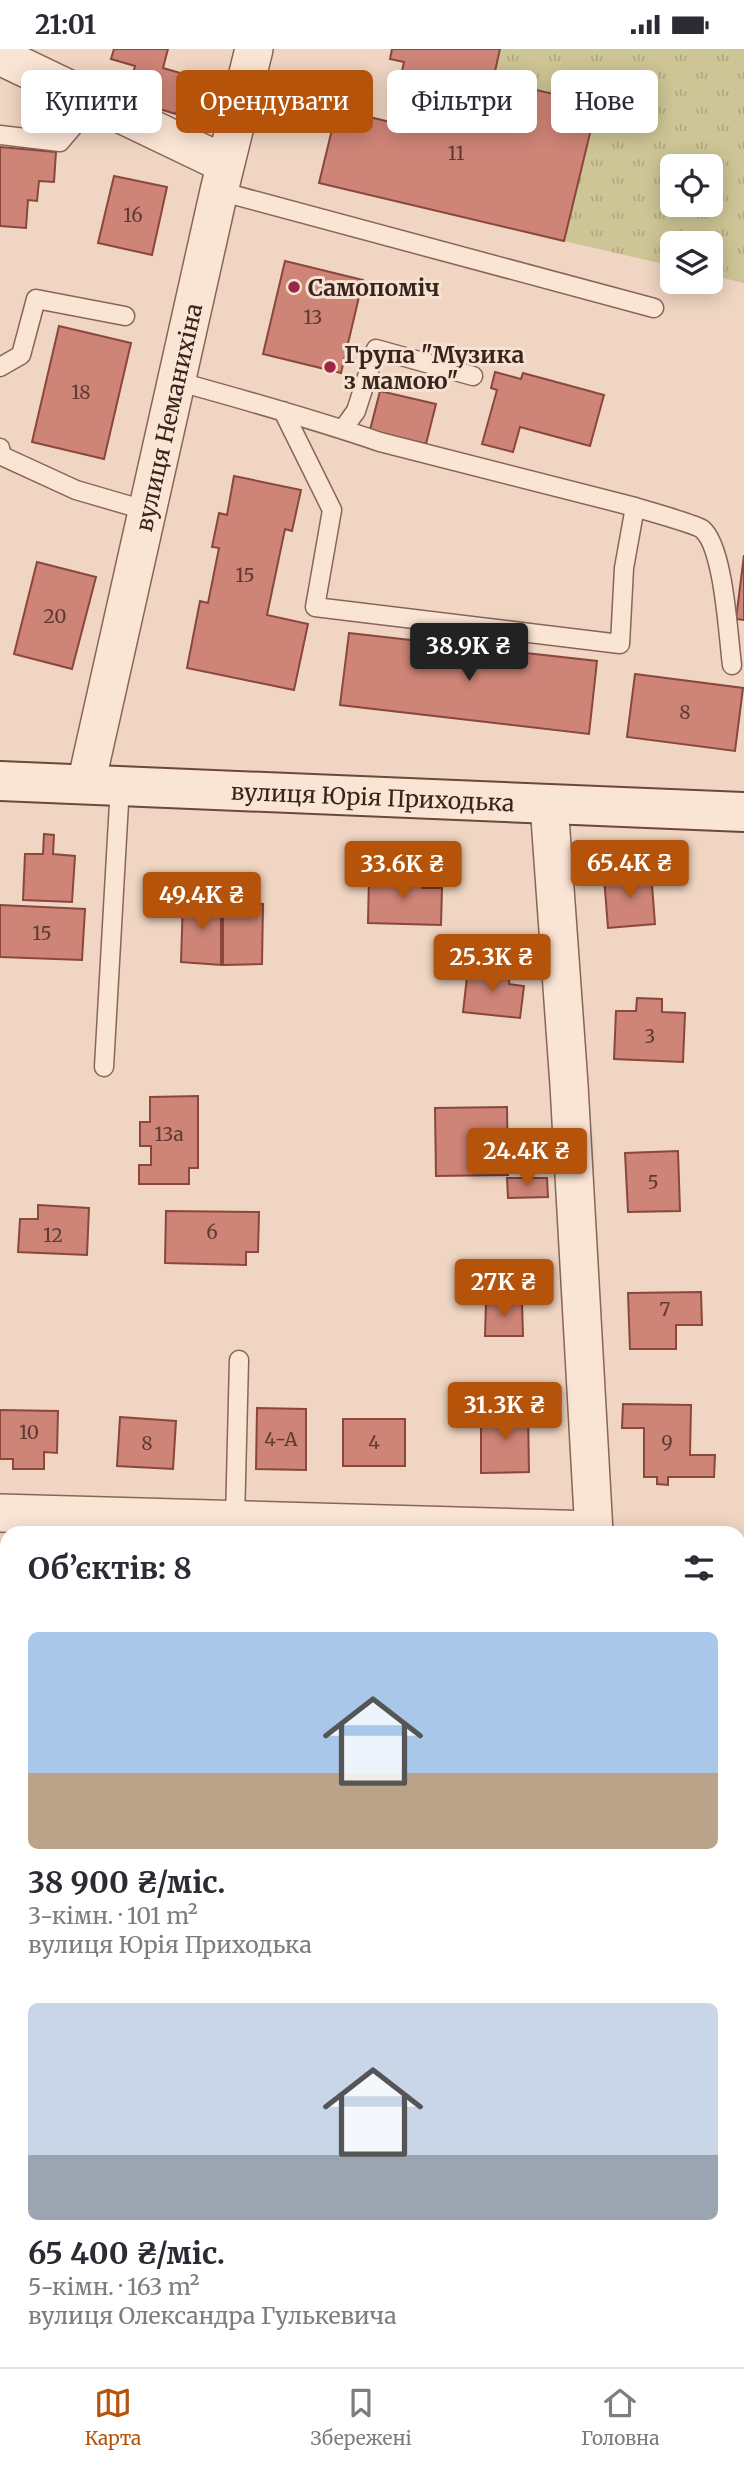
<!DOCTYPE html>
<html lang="uk">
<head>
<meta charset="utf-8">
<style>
	body { margin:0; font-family:Merriweather,serif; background:#f7f7f7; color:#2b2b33; height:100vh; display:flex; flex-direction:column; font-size:26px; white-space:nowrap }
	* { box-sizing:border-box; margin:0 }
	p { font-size:23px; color:#7c7c81 }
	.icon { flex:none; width:38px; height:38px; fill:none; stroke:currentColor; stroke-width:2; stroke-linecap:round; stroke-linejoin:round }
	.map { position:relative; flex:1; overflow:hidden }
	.side { position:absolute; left:0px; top:1477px; width:746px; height:842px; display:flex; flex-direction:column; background:#fff; border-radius:21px 21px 0 0; box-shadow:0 4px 18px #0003 }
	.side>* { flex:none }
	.guide { position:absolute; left:21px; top:21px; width:704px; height:63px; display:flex; gap:14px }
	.controls { position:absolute; left:660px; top:105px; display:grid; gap:14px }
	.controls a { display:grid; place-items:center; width:63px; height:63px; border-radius:10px; background:#fff; box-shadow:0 4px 18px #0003; font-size:35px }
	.price { position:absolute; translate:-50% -60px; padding:0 16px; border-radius:7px; background:#b45309; color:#fff; font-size:23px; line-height:46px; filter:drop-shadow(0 2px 4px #0008) }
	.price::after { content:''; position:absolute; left:50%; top:42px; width:21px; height:16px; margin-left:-10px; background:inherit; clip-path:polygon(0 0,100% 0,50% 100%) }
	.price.current { background:#222; color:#fff }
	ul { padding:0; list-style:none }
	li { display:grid; align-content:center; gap:14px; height:371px; padding:0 28px }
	li span { display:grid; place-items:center; height:217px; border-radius:10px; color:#555 }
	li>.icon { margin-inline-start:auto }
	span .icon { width:126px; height:126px; fill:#fffc; stroke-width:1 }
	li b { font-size:30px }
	h2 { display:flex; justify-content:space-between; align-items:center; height:84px; padding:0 28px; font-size:30px }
	.tag { padding:0 24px; border-radius:10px; background:#fff; box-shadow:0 4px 18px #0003; font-size:24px; line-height:63px }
	.tag.current { background:#b45309; color:#fff }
	.status { display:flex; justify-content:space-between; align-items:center; height:49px; padding:0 35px; background:#fff; direction:ltr }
	.status svg { height:19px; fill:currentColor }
	.tabs { display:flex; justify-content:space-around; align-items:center; height:98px; border-top:2px solid #e1e1e2; background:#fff; font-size:19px; color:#7c7c81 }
	.tabs a { display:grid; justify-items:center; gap:4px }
	.tabs .current { color:#b45309 }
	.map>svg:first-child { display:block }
</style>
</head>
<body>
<div class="status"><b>21:01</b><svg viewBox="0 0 49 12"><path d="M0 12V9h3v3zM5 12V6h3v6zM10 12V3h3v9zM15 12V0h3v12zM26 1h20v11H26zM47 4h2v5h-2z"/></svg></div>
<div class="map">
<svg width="744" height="2318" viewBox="0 0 744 2318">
	<defs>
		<pattern id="grass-tufts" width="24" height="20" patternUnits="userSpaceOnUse" patternTransform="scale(1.75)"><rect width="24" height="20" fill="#cdc595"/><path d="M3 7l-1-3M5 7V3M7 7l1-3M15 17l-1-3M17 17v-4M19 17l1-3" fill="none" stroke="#b1a980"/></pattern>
	</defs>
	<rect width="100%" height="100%" fill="#efd5c2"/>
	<path fill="url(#grass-tufts)" fill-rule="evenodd" d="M500,0H744V234L711,226L710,194H672V217L564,192L596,56L493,31ZM672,117H710V156H672Z"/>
	<path fill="#ce8476" stroke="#89473e" stroke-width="2" d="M114,0H168L163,19L187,26L176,65L126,50L135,17L111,10Z
		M392,0H500L493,31L597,55L564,192L319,134L337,60L390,73L404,13L390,10Z
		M0,98L56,103L54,133L39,132L37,152L28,151L26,179L0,177Z
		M114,127L167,138L152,206L98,194Z
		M285,212L363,231L341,324L263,305Z
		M59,277L131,294L104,410L32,393Z
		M495,323L521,330L523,324L604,346L590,397L520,378L513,403L482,395L497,341L491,339Z
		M380,342L436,355L426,395L370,381Z
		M234,427L301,441L292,482L285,480L267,566L308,575L294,641L187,619L200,552L208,554L219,499L212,498L219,464L227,466Z
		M744,506V571L736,570Z
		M37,513L96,528L72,620L14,605Z
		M349,584L597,612L589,685L340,656Z
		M635,625L743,639L735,702L627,688Z
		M44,785L54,786L53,805L75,807L72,853L23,851L25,805H43Z
		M651,823L655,875L608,879L604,828Z
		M369,826L423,828L422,839H442L441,876L368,874Z
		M183,850L221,852V916L181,913Z
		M223,853L263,855L262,915L223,916Z
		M0,856L85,860L82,911L0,908Z
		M468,919L510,924L509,935L524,937L520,969L463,963Z
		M637,949L662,950V963L685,964L683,1013L614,1010L616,962H636Z
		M198,1047V1119H189V1135H139V1116H151V1097H140V1073H150V1048Z
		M507,1058L508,1126L436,1127L435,1059Z
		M678,1102L680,1162L628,1163L625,1104Z
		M507,1129H547L548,1148L508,1149Z
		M38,1156L89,1159L87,1206L18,1203L20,1170H38Z
		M166,1162L259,1163L258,1203H246V1216L165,1214Z
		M476,1226H532V1237H522V1253H486V1244H476Z
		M701,1243L702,1276H676V1300H630L628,1244Z
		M486,1253H522L523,1287H485Z
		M623,1355L691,1356L690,1406H715L714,1428H668V1436L657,1435V1428H644V1379H622Z
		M257,1359L306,1360V1421L256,1420Z
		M0,1361L58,1362L57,1404L44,1403V1420H13V1410H0Z
		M528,1362L529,1423L481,1424V1363Z
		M120,1368L176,1372L173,1420L117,1417Z
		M343,1370H405V1417H343Z
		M0,1520H7V1567H0Z
		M0,1782H7V1857H0Z
		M744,1890V1945L738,1946V1891Z
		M738,2008H744V2075L738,2076Z
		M738,2117H744V2163L738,2164Z
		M7,2228V2277H0V2229Z
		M744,2248V2283H738V2249Z
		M286,2312H339V2318H286Z
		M573,2312H614V2315L573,2316Z"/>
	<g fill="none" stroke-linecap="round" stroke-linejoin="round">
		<defs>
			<path id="lane" d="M0,86L60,93L94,53
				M219,142L654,259
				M0,318L21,306L36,250L125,267
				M176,332C245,351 313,370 380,393L635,458L624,519L620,595L315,558L332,461L283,362
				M343,380L356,362L376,300L473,327
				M0,399L2,407L76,441L148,462
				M635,458C647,462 695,475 702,480C724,498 728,586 732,616
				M104,1018L120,736
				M235,1471L239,1311"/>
			<g id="street">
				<path d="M0,7L225,115"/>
				<path id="s1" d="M86,735L219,142L254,0"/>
				<path d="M549,755L569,1036L594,1484"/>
				<path d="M0,1464L593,1481"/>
				<path d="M0,1922H7"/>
				<path d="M675,2312L676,2318"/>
				<path d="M0,2317L73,2312"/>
				<path d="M247,2318V2312"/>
			</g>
			<g id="secondary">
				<path id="s2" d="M0,732L744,763"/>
			</g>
		</defs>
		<use href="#lane" stroke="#896558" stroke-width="21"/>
		<use href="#street" stroke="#896558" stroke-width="40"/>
		<use href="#secondary" stroke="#6b473c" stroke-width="42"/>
		<use href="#lane" stroke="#fae5d5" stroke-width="18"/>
		<use href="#street" stroke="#fae5d5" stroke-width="37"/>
		<use href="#secondary" stroke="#fae5d5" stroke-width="38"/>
	</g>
	<g fill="#9a2746" stroke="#f6e2d1" stroke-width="2.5">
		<circle cx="294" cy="238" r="7"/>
		<circle cx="330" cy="318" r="7"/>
	</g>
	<g text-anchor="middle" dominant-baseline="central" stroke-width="6" stroke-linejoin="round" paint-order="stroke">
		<g font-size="19" fill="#5e3b33">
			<text x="456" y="104">11</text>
			<text x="133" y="166">16</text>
			<text x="313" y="268">13</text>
			<text x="81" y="343">18</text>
			<text x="245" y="526">15</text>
			<text x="55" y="567">20</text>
			<text x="685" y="663">8</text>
			<text x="42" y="884">15</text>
			<text x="650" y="987">3</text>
			<text x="169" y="1085">13а</text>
			<text x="653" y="1133">5</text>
			<text x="212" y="1183">6</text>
			<text x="53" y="1186">12</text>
			<text x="665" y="1260">7</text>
			<text x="29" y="1383">10</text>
			<text x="281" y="1390">4-А</text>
			<text x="374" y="1393">4</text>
			<text x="667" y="1393">9</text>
			<text x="147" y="1394">8</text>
		</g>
		<g font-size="23" font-weight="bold" fill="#39231d" stroke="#f6e2d1" text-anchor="start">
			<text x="308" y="238">Самопоміч</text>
			<text x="344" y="305">Група "Музика<tspan x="344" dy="26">з мамою"</tspan></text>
		</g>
		<g font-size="23" fill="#39231d" stroke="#f6e2d1">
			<text stroke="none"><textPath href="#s1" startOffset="376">вулиця Неманихіна</textPath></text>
			<text stroke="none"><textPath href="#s2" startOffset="373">вулиця Юрія Приходька</textPath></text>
		</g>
	</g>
</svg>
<div class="controls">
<a><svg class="icon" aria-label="locate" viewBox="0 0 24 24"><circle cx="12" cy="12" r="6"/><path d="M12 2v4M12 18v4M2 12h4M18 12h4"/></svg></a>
<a><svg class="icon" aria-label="layers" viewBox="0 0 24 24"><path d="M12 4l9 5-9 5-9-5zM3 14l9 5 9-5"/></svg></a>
</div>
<b class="price current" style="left:469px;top:634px">38.9K ₴</b>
<b class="price" style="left:630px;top:851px">65.4K ₴</b>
<b class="price" style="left:403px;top:852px">33.6K ₴</b>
<b class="price" style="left:202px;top:883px">49.4K ₴</b>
<b class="price" style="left:492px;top:945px">25.3K ₴</b>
<b class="price" style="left:527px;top:1139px">24.4K ₴</b>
<b class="price" style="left:504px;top:1270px">27K ₴</b>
<b class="price" style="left:505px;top:1393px">31.3K ₴</b>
<div class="guide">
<a class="tag">Купити</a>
<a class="tag current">Орендувати</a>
<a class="tag">Фільтри</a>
<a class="tag">Нове</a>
</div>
<section class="side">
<h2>Об’єктів: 8<svg class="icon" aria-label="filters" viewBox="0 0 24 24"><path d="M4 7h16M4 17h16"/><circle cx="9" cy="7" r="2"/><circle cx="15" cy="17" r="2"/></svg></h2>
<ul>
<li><span style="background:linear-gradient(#a9c7e8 65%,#b9a48a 0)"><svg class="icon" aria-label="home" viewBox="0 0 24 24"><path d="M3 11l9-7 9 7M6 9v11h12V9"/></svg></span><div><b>38 900 ₴/міс.</b><p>3-кімн. · 101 m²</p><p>вулиця Юрія Приходька</p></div></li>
<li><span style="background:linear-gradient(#c9d6e8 70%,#9aa5b1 0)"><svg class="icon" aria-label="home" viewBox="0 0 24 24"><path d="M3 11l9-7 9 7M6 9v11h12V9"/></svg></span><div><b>65 400 ₴/міс.</b><p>5-кімн. · 163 m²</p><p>вулиця Олександра Гулькевича</p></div></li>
</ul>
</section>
</div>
<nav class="tabs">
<a class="current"><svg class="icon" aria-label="map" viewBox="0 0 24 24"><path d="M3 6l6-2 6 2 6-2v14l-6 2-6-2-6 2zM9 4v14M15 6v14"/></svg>Карта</a>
<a><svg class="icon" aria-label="saved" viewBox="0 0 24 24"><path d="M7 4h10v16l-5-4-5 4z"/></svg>Збережені</a>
<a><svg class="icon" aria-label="home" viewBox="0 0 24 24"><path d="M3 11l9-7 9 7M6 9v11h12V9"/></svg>Головна</a>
</nav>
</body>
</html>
